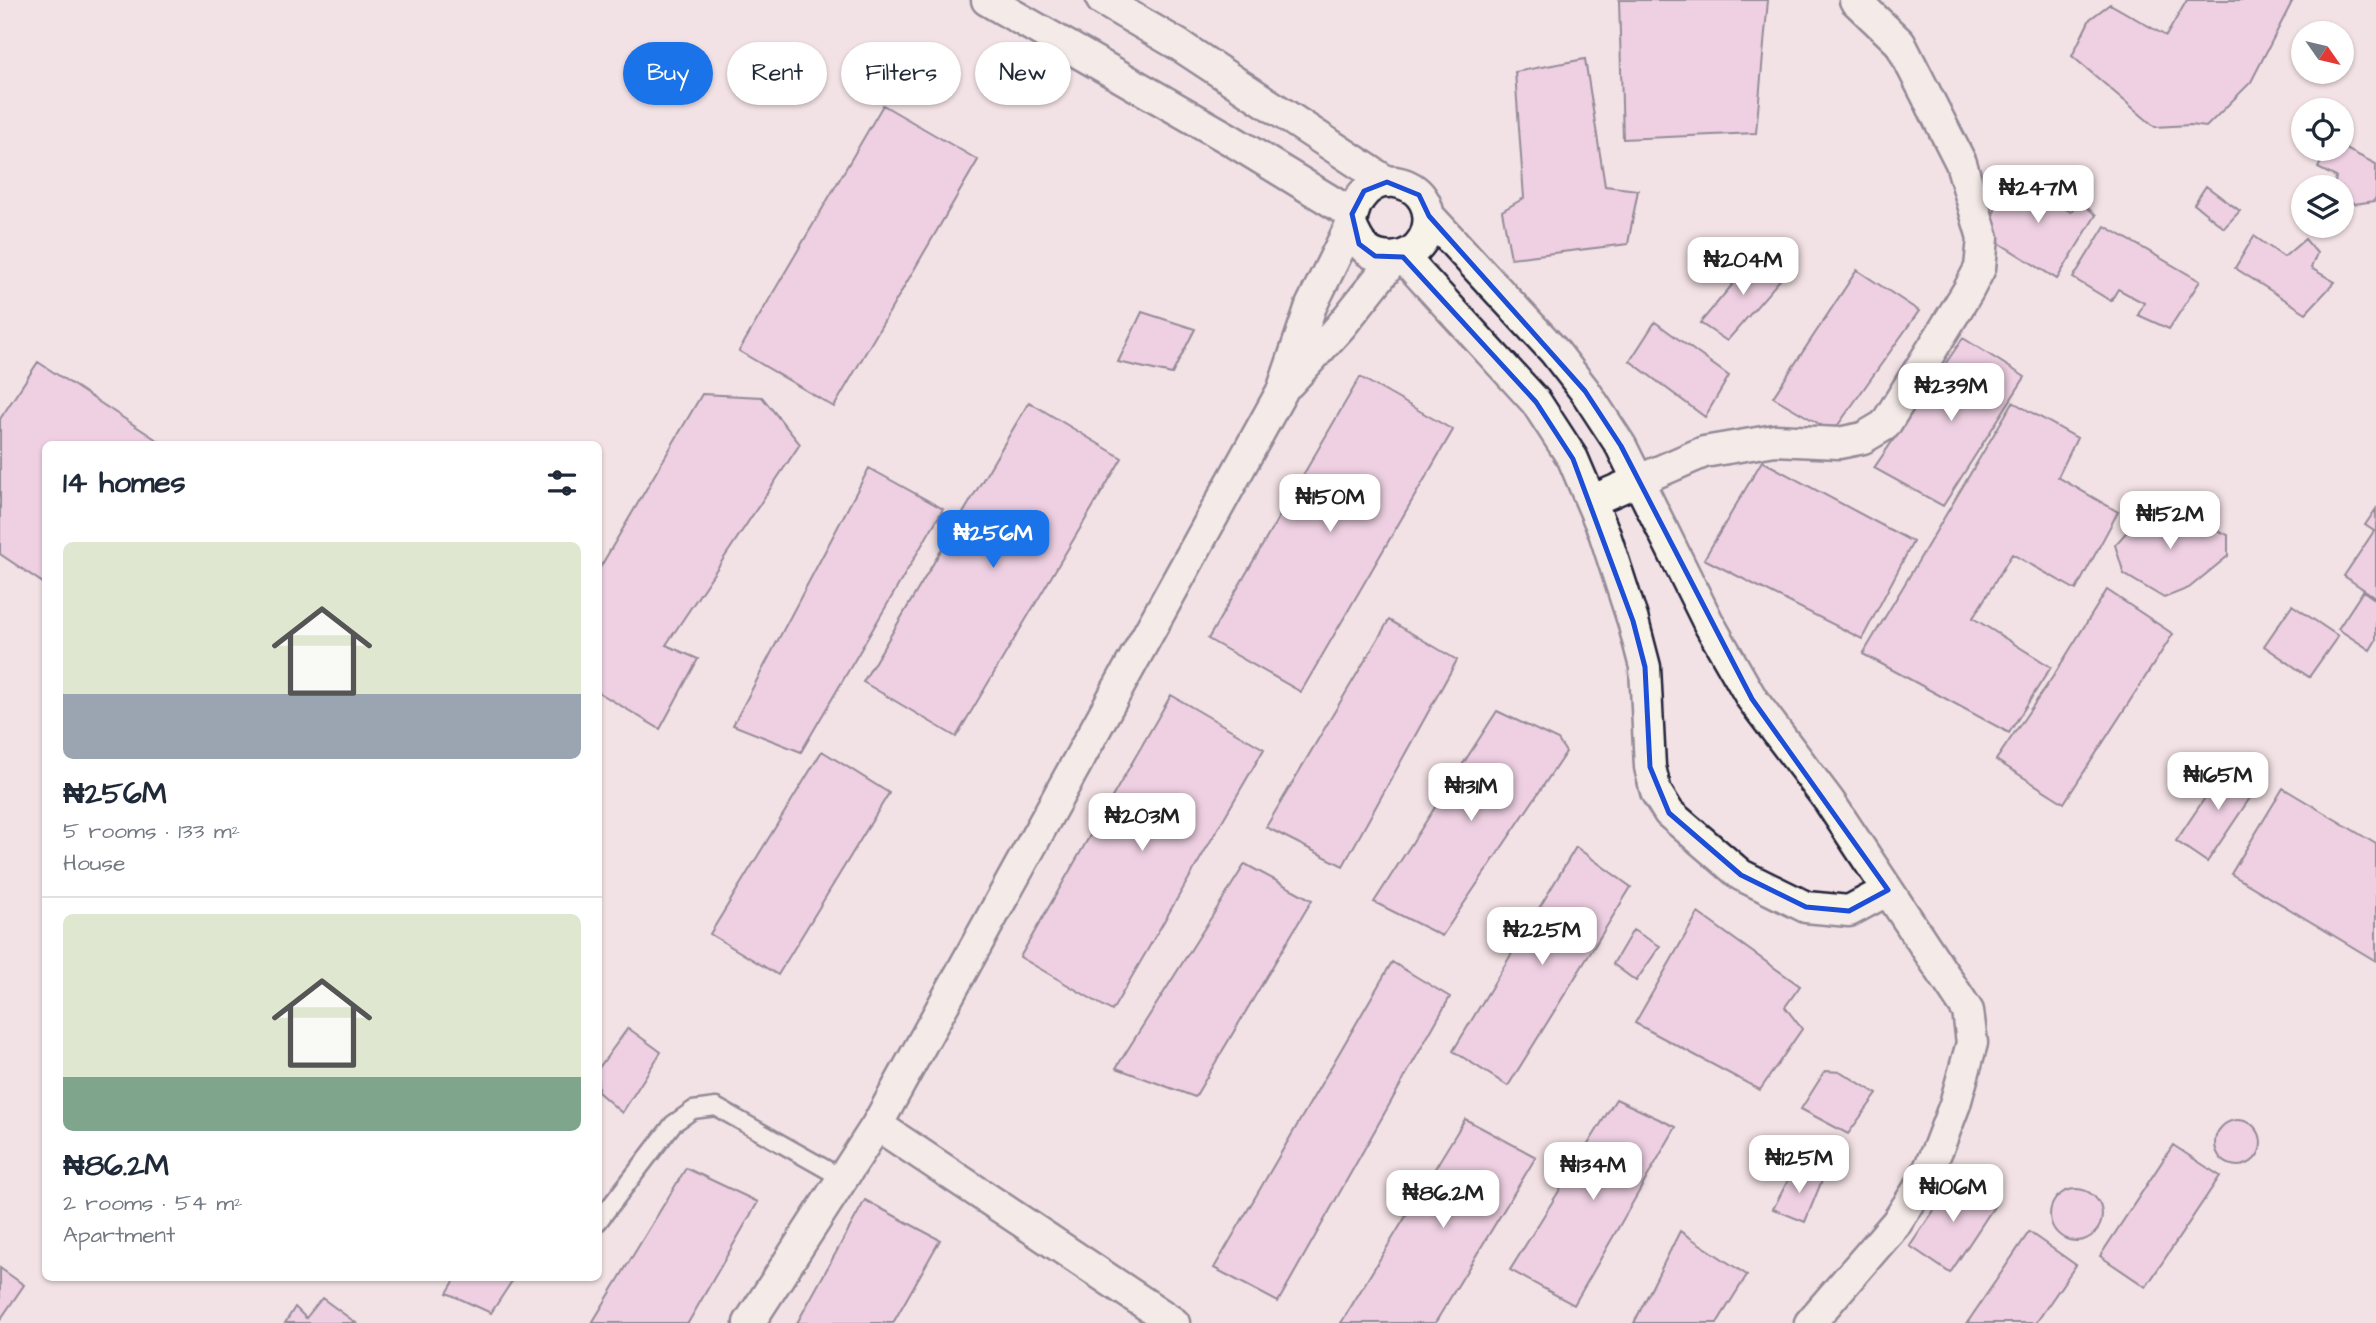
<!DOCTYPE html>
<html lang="en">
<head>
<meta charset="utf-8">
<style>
	body { margin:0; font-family:"Architects Daughter",sans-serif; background:#f6f6f7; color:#1f2937; height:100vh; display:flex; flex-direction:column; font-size:26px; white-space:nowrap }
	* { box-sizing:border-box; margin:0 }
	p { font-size:23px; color:#747a83 }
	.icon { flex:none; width:38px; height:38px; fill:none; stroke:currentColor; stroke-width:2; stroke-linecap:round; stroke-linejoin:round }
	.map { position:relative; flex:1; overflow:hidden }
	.details { position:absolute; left:42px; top:441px; width:560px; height:840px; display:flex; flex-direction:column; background:#fff; border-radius:10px; box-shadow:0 2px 5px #0004 }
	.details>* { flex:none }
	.banner { position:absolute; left:623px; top:42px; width:665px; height:63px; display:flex; gap:14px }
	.needle { width:46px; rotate:124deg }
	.controls { position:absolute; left:2291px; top:21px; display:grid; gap:14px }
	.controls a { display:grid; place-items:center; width:63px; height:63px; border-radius:50%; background:#fff; box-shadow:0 2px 5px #0004; font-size:35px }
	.price { position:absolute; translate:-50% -60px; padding:0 16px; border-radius:14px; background:#fff; color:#222; font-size:23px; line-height:46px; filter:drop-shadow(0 2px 4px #0008) }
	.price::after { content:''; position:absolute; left:50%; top:42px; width:21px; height:16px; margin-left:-10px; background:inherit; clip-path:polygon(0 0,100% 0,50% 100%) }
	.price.selected { background:#1a73e8; color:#fff }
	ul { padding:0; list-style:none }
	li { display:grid; align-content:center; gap:14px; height:371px; padding:0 21px }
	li+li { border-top:2px solid #e0e1e3 }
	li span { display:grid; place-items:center; height:217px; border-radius:10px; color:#555 }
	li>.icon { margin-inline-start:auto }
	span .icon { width:126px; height:126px; fill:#fffc; stroke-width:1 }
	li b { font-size:30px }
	h2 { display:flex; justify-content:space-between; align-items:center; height:84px; padding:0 21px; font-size:30px }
	.pill { padding:0 24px; border-radius:32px; background:#fff; box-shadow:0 2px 5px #0004; font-size:24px; line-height:63px }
	.pill.selected { background:#1a73e8; color:#fff }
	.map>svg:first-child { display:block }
</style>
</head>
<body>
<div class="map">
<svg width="2376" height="1323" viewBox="0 0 2376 1323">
	<rect width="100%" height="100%" fill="#f3e2e5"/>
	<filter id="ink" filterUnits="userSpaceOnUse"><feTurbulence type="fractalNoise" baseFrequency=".0143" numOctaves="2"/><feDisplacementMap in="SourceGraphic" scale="14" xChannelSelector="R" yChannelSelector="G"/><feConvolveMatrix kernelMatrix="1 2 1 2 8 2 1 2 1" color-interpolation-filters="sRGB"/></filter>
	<g filter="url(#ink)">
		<path fill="#e9bbdd" stroke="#22223b" stroke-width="2" d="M1619,0H1768L1756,133L1623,139Z
			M2187,0H2293L2251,82L2206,127L2190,125L2155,127L2072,56L2090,19L2110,4L2166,36Z
			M1585,59L1605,186L1638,190L1628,244L1511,258L1502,211L1524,198L1515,72Z
			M883,105L978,160L834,407L739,351Z
			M2342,147L2376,164V197L2374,201L2355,204L2342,197V187H2334L2336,177L2318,168L2327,149H2342Z
			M2014,169L2039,178L2035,190L2071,212L2078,200L2096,215L2057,279L1991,238L1989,223Z
			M2206,186L2240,211L2224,228L2194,204Z
			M2105,226L2200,281L2169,329L2138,315L2144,303L2118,289L2111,301L2073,278Z
			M2254,236L2284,257L2305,239L2317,253L2311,268L2335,282L2306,313L2235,268Z
			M1759,253L1785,274L1727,341L1700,323Z
			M1857,270L1919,311L1833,432L1773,397Z
			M1142,312L1195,329L1172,374L1118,362Z
			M1655,322L1729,376L1705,417L1630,361Z
			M1963,338L2025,377L1943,506L1874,468Z
			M38,362L163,444H46V585L0,554V419Z
			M1360,377L1453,430L1301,692L1208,639Z
			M702,394L762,397L800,444L666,645L698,659L660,729L598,692V571Z
			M1029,402L1122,458L956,737L863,682Z
			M2013,402L2077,438L2058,477L2118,512L2076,590L2012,554L1973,618L2051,667L2009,733L1863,654Z
			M1762,461L1913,542L1862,639L1704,559Z
			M869,468L943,509L801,752L733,725Z
			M2148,508L2190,517L2228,535V556L2189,588L2164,598L2124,574L2115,545Z
			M2376,509V595L2375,597L2344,576L2374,531L2365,525Z
			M2107,590L2173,634L2064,803L1996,760L2054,675Z
			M2363,591L2376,600V640L2370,650L2338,629Z
			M2292,605L2338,636L2309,677L2264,646Z
			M1389,620L1457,660L1343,866L1266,827Z
			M1171,695L1264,749L1112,1011L1020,957Z
			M1497,711L1558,740L1566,752L1442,936L1374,902Z
			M822,751L889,793L778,975L710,934Z
			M2229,762L2260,783L2207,862L2176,841Z
			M2283,788L2376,844V961L2231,874Z
			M1576,847L1631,887L1508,1086L1453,1051Z
			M1245,864L1312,900L1195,1097L1116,1068Z
			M1698,913L1800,986L1785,1007L1802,1029L1760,1090L1635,1023Z
			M1633,930L1660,946L1636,981L1613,964Z
			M1392,962L1450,997L1278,1302L1214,1268Z
			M628,1028L661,1052L622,1113L598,1092V1069Z
			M1825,1071L1841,1072L1877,1094L1848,1134L1801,1109Z
			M1616,1099L1676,1127L1574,1305L1510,1270Z
			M1465,1119L1536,1157L1435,1323H1341Z
			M2215 1143a23 23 0 1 1 46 0a23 23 0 1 1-46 0Z
			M2173,1145L2220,1176L2146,1287L2100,1256Z
			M1795,1167L1823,1178L1805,1222L1773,1209Z
			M686,1168L758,1202L688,1323H592Z
			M1957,1176L1997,1202L1950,1273L1910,1246Z
			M2050 1215a26 26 0 1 1 52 0a26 26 0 1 1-52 0Z
			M865,1200L940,1240L893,1323H797Z
			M1680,1231L1747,1275L1717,1323H1634Z
			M2029,1232L2076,1265L2036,1323H1967Z
			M0,1268L24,1285L0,1320Z
			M456,1278H514L491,1313L447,1293Z
			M322,1298L356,1323H285L295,1307L306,1318Z"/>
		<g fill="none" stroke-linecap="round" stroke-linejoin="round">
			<defs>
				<path id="service" d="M598,1222L673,1124L693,1110L716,1107L842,1178"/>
				<path id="minor" d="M987,0L1231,140L1352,214
					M1102,0L1179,45L1387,182
					M1429,216L1554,351L1585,391L1621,446L1709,624L1752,699L1829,801L1968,1011L1972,1043L1955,1104L1939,1146L1923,1182L1897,1222L1810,1323
					M1403,257L1536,402L1573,459L1604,532L1633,621L1645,667L1650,767L1656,792L1669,813L1741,875L1806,907L1849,911L1888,890
					M1289,383L1341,326L1394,259
					M1591,501L1704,452L1775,440L1839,443L1863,438L1885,425L1968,291L1980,268L1983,238L1961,163L1900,43L1855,0
					M877,1125L1174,1323
					M749,1323L877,1125L1282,391L1311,306L1351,225C1353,199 1372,175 1400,183C1447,196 1432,265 1383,257C1364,254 1358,241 1351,225"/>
			</defs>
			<use href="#service" stroke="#22223b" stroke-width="21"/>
			<use href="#minor" stroke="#22223b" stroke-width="35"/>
			<use href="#service" stroke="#f7f3e8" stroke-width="16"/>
			<use href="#minor" stroke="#f7f3e8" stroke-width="30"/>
		</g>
	</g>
	<path d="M0 0H2376V1323H0ZM1387,182L1419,195L1429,216L1585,391L1621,446L1752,699L1888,890L1849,911L1806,907L1741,875L1669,813L1650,767L1645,667L1633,621L1573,459L1536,402L1403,257L1375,256L1359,244L1352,214L1364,191Z" fill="#f3e2e5" fill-opacity=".55" fill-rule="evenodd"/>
	<path fill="none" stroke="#1d4ed8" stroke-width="5" stroke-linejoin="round" d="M1387,182L1419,195L1429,216L1585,391L1621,446L1752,699L1888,890L1849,911L1806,907L1741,875L1669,813L1650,767L1645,667L1633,621L1573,459L1536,402L1403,257L1375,256L1359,244L1352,214L1364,191Z"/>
</svg>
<div class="controls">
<a><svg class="needle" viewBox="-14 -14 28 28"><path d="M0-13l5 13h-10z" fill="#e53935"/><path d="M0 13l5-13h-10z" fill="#747a83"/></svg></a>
<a><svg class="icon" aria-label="locate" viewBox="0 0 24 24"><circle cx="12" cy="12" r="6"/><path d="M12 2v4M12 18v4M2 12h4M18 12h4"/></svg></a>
<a><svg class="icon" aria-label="layers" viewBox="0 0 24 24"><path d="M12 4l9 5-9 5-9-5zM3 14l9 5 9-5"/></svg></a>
</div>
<b class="price" style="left:2038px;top:225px">₦247M</b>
<b class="price" style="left:1743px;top:297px">₦204M</b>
<b class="price" style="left:1951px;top:423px">₦239M</b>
<b class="price" style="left:1330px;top:534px">₦150M</b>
<b class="price" style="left:2170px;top:551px">₦152M</b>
<b class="price selected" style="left:993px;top:570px">₦256M</b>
<b class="price" style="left:2218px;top:812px">₦165M</b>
<b class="price" style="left:1471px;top:823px">₦131M</b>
<b class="price" style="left:1142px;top:853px">₦203M</b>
<b class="price" style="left:1542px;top:967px">₦225M</b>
<b class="price" style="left:1799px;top:1195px">₦125M</b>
<b class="price" style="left:1593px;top:1202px">₦134M</b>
<b class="price" style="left:1953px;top:1224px">₦106M</b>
<b class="price" style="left:1443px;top:1230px">₦86.2M</b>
<div class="banner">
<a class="pill selected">Buy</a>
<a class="pill">Rent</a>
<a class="pill">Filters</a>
<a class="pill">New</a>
</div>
<section class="details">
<h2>14 homes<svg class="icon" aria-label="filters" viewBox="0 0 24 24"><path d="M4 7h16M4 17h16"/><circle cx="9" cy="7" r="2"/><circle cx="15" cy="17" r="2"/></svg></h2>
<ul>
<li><span style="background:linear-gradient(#dfe7d0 70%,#9aa5b1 0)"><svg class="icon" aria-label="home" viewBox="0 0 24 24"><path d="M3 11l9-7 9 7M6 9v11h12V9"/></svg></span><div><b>₦256M</b><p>5 rooms · 133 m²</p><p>House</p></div></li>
<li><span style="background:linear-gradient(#dfe7d0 75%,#7fa58c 0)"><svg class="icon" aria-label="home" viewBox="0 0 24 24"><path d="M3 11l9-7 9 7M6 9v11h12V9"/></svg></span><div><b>₦86.2M</b><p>2 rooms · 54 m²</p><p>Apartment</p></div></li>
</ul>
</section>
</div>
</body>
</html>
